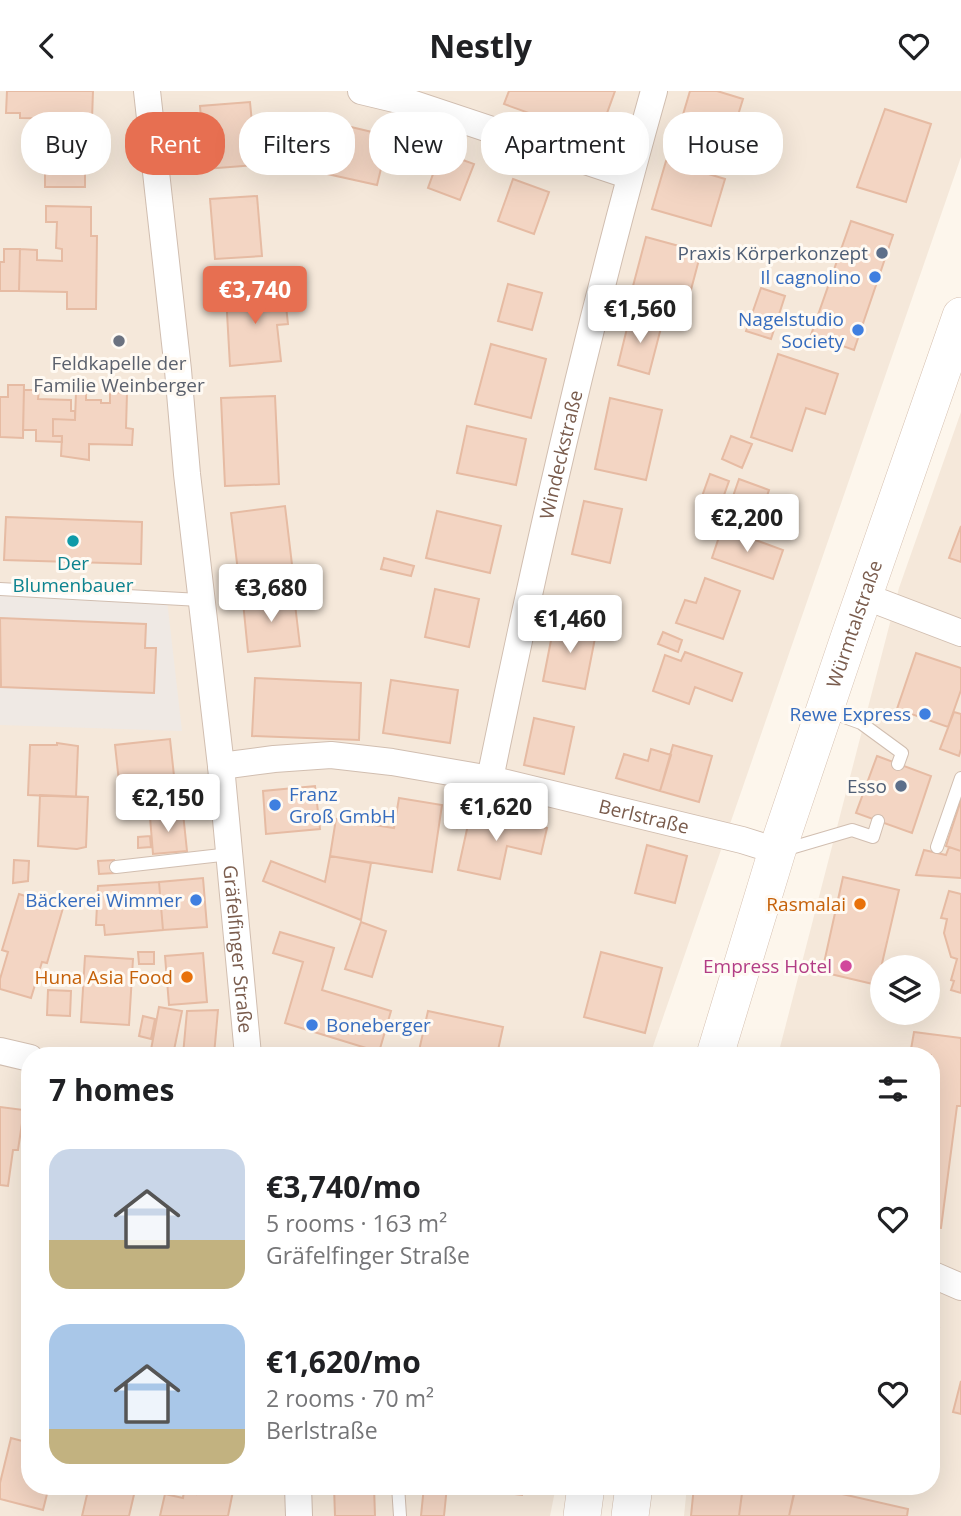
<!DOCTYPE html>
<html lang="en">
<head>
<meta charset="utf-8">
<style>
	body { margin:0; font-family:"Open Sans",sans-serif; background:#f2f2f2; color:#202124; height:100vh; display:flex; flex-direction:column; font-size:26px; white-space:nowrap }
	* { box-sizing:border-box; margin:0 }
	p { font-size:23px; color:#757577 }
	.icon { flex:none; width:38px; height:38px; fill:none; stroke:currentColor; stroke-width:2; stroke-linecap:round; stroke-linejoin:round }
	.map { position:relative; flex:1; overflow:hidden }
	.details { position:absolute; left:21px; top:956px; width:919px; height:448px; display:flex; flex-direction:column; background:#fff; border-radius:28px; box-shadow:0 7px 28px #0002 }
	.details>* { flex:none }
	.banner { position:absolute; left:21px; top:21px; width:920px; height:63px; display:flex; gap:14px }
	.controls { position:absolute; left:870px; top:864px; display:grid; gap:14px }
	.controls a { display:grid; place-items:center; width:70px; height:70px; border-radius:50%; background:#fff; box-shadow:0 7px 28px #0002; font-size:35px }
	.price { position:absolute; translate:-50% -60px; padding:0 16px; border-radius:7px; background:#fff; color:#222; font-size:23px; line-height:46px; filter:drop-shadow(0 2px 4px #0008) }
	.price::after { content:''; position:absolute; left:50%; top:42px; width:21px; height:16px; margin-left:-10px; background:inherit; clip-path:polygon(0 0,100% 0,50% 100%) }
	.price.selected { background:#e76f51; color:#fff }
	ul { padding:0; list-style:none }
	li { display:flex; align-items:center; gap:21px; height:175px; padding:0 28px }
	li span { display:grid; place-items:center; flex:none; width:196px; height:140px; border-radius:21px; color:#555 }
	li>.icon { margin-inline-start:auto }
	span .icon { width:84px; height:84px; fill:#fffc; stroke-width:1 }
	li b { font-size:30px }
	h2 { display:flex; justify-content:space-between; align-items:center; height:84px; padding:0 28px; font-size:30px }
	.chip { padding:0 24px; border-radius:28px; background:#fff; box-shadow:0 7px 28px #0002; font-size:24px; line-height:63px }
	.chip.selected { background:#e76f51; color:#fff }
	header { display:flex; justify-content:space-between; align-items:center; height:91px; padding:0 28px; background:#fff; font-size:32px; font-weight:700 }
	.map>svg:first-child { display:block }
</style>
</head>
<body>
<header><svg class="icon" aria-label="back" viewBox="0 0 24 24"><path d="M15 5l-7 7 7 7"/></svg>Nestly<svg class="icon" aria-label="heart" viewBox="0 0 24 24"><path d="M12 20l-8-8c-3-5 5-10 8-4 3-6 11-1 8 4z"/></svg></header>
<div class="map">
<svg width="961" height="1425" viewBox="0 0 961 1425">
	<rect width="100%" height="100%" fill="#fdf6ec"/>
	<path fill="#f5e8da" fill-rule="evenodd" d="M0,0H961V66L650,964H30V1395H556L550,1425H0Z
		M961,321V1425H684L687,1395H931V964H778L899,497ZM882,877H928V922H882Z"/>
	<path fill="#efe9e4" d="M0,497L167,509L182,640L0,634Z"/>
	<path fill="#f3d5c3" stroke="#e6bba3" stroke-width="2" d="M7,0H93L92,28L20,27V22H6Z
		M509,0H615L598,47L504,13Z
		M690,0H717L743,8L726,63L676,47Z
		M250,11L256,74L205,78L200,15Z
		M885,18L931,33L906,111L857,96Z
		M330,31L389,45L377,94L318,81Z
		M441,61L474,73L460,109L428,97Z
		M45,69H85V96H45Z
		M666,70L725,88L711,135L652,118Z
		M513,88L549,101L534,143L498,130Z
		M257,105L262,165L215,168L210,108Z
		M46,115L91,116V145H97L96,218H67V201L19,200L20,158L37,159V169L62,170V158L56,157L57,131H46Z
		M851,130L893,144L854,259L811,244Z
		M646,146L701,161L688,210L633,195Z
		M4,158H20L19,200H0V171H4Z
		M508,193L542,202L532,239L498,230Z
		M284,197L288,233L277,234L281,270L230,275L226,204Z
		M761,197L785,205L771,248L746,240Z
		M630,225L662,233L649,283L618,274Z
		M491,253L546,268L531,327L475,313Z
		M778,263L838,283L825,323L806,317L792,360L751,346Z
		M8,294H24L23,347L0,346V306H8Z
		M24,299H39L38,308L71,309V320H75V329L53,328V345H62V351L36,350V339H23Z
		M76,301L86,302V309H101V312H110V301L127,302L126,337L133,338L132,354L89,353V369L61,365L62,345H53V328L75,329Z
		M275,305L279,393L225,395L221,307Z
		M610,307L662,319L646,389L595,378Z
		M467,335L526,348L516,394L457,382Z
		M731,345L752,353L742,377L722,368Z
		M710,383L729,390L719,418L700,411Z
		M739,388L769,399L752,448L722,437Z
		M584,410L622,418L610,472L572,463Z
		M285,415L293,482L239,489L231,422Z
		M437,420L501,435L490,482L426,467Z
		M6,426L142,431L141,473L4,469Z
		M961,435V471L949,467Z
		M722,437L783,459L773,488L712,467Z
		M384,467L414,475L411,485L381,478Z
		M705,487L740,500L723,548L676,532L685,509L696,512Z
		M435,498L479,508L469,556L425,546Z
		M294,505L300,555L248,561L243,511Z
		M0,527L146,533L145,557H156L154,602L1,596Z
		M555,529L597,537L585,598L543,590Z
		M663,541L682,549L678,561L658,553Z
		M685,561L742,582L732,610L695,596L689,613L653,600L665,564L681,570Z
		M916,562L961,577V599L948,636L897,618Z
		M255,587L361,592L359,649L252,645Z
		M391,589L458,599L450,652L383,642Z
		M954,621L961,623V658L959,665L940,658Z
		M534,627L574,636L564,683L524,674Z
		M170,648L175,694L120,700L115,654Z
		M57,652L78,655L76,706L28,704L30,654H57Z
		M673,654L712,665L699,711L660,700Z
		M651,658L671,664L660,700L616,687L624,663L648,670Z
		M877,665L931,685L912,742L856,722Z
		M315,695L320,738L266,743L263,700Z
		M40,704L88,706L86,756L77,758L38,755Z
		M399,707L442,714L432,781L330,765L336,728L394,737Z
		M961,709V760L946,755Z
		M471,720L547,737L541,763L507,755L500,788L458,779Z
		M183,722L187,760L153,763L150,726Z
		M150,745L151,756L138,757V746Z
		M647,754L687,765L675,812L635,802Z
		M949,756L961,760V787L916,784L924,759L946,764Z
		M330,765L371,772L361,829L263,790L271,770L325,791Z
		M14,769L29,770L28,790L13,792Z
		M114,769L115,782L99,783L98,770Z
		M843,786L899,799L877,894L822,881Z
		M203,787L207,836L163,839L159,791Z
		M159,791L163,839L105,844L104,834H96L98,795Z
		M949,800L961,803V902L951,899L954,890L951,889L957,868L951,866L944,842L947,828L941,827Z
		M19,803L63,817L47,872L42,871L31,907L0,898V888L8,861L2,859Z
		M361,831L386,840L372,886L345,878Z
		M280,841L334,857L322,899L391,920L379,961L285,932L303,871L273,862Z
		M138,861H154V873H139Z
		M601,861L662,877L645,942L584,926Z
		M203,862L207,911L169,914L165,865Z
		M85,865L133,868L129,934L81,931Z
		M48,899L71,900L70,925L47,924Z
		M159,916L182,920L173,964H150Z
		M218,919L214,964H183L187,920Z
		M428,920L503,936L497,964H418Z
		M143,925L155,928L151,948L139,945Z
		M914,941L961,947V1015H957L941,1137L931,1136V964H910Z
		M866,960L893,964H865Z
		M0,1016L24,1019L18,1059H13L8,1095L0,1094Z
		M931,1235L939,1237L931,1271Z
		M961,1290V1323L953,1321Z
		M11,1347L30,1352V1395H49L43,1419L0,1408V1392Z
		M89,1395H136L129,1425H82Z
		M198,1395H234L228,1425H160L165,1403L183,1407L184,1400L196,1403Z
		M334,1395H374L375,1425H335Z
		M424,1395H447L444,1425H421Z
		M453,1395H523L522,1404Z
		M694,1395H743L739,1425H691Z
		M743,1395L795,1397L789,1425H739Z
		M796,1395H807L908,1418L907,1425H789Z"/>
	<g fill="none" stroke-linecap="round" stroke-linejoin="round">
		<defs>
			<path id="lane" d="M0,498L200,509
				M828,620L861,632L902,662L898,673
				M937,756L961,687
				M784,759L852,739L873,746L878,730
				M116,776L230,763
				M398,1395L400,1425"/>
			<g id="street">
				<path id="s1" d="M147,0L178,279L187,383L221,675L248,964"/>
				<path d="M361,0L411,12L630,85"/>
				<path d="M864,505L961,542"/>
				<path id="s2" d="M221,675L274,668L331,664L392,671L490,688L742,749L777,760"/>
				<path id="s3" d="M490,688C537,457 590,227 654,0"/>
				<path d="M0,960L30,967"/>
				<path d="M931,1183L961,1196"/>
				<path d="M298,1395L299,1425"/>
			</g>
			<g id="secondary">
				<path id="s4" d="M715,964L777,760L849,547L961,225"/>
				<path d="M582,1425L586,1395"/>
				<path d="M630,1425L634,1395"/>
			</g>
		</defs>
		<use href="#lane" stroke="#d1beb0" stroke-width="14"/>
		<use href="#street" stroke="#d1beb0" stroke-width="28"/>
		<use href="#secondary" stroke="#d6c0b0" stroke-width="38"/>
		<use href="#lane" stroke="#fff" stroke-width="12"/>
		<use href="#street" stroke="#fff" stroke-width="26"/>
		<use href="#secondary" stroke="#fff" stroke-width="37"/>
	</g>
	<g fill="#5c6f8a" stroke="#fffaf3" stroke-width="2.5">
		<circle cx="882" cy="162" r="7"/>
		<circle cx="901" cy="695" r="7"/>
	</g>
	<g fill="#3f7fe0" stroke="#fffaf3" stroke-width="2.5">
		<circle cx="875" cy="186" r="7"/>
		<circle cx="858" cy="239" r="7"/>
		<circle cx="925" cy="623" r="7"/>
		<circle cx="275" cy="714" r="7"/>
		<circle cx="196" cy="809" r="7"/>
		<circle cx="312" cy="934" r="7"/>
	</g>
	<circle fill="#6b7280" stroke="#fffaf3" stroke-width="2.5" cx="119" cy="250" r="7"/>
	<circle fill="#0f9aa8" stroke="#fffaf3" stroke-width="2.5" cx="73" cy="450" r="7"/>
	<g fill="#e8710a" stroke="#fffaf3" stroke-width="2.5">
		<circle cx="860" cy="813" r="7"/>
		<circle cx="187" cy="886" r="7"/>
	</g>
	<circle fill="#d1479c" stroke="#fffaf3" stroke-width="2.5" cx="846" cy="875" r="7"/>
	<g text-anchor="middle" dominant-baseline="central" stroke-width="6" stroke-linejoin="round" paint-order="stroke">
		<g font-size="19" fill="#4e5e75" stroke="#fffaf3" text-anchor="end">
			<text x="868" y="162">Praxis Körperkonzept</text>
			<text x="887" y="695">Esso</text>
		</g>
		<g font-size="19" fill="#366cbe" stroke="#fffaf3" text-anchor="end">
			<text x="861" y="186">Il cagnolino</text>
			<text x="844" y="228">Nagelstudio<tspan x="844" dy="22">Society</tspan></text>
			<text x="911" y="623">Rewe Express</text>
			<text x="289" y="703" text-anchor="start">Franz<tspan x="289" dy="22">Groß GmbH</tspan></text>
			<text x="182" y="809">Bäckerei Wimmer</text>
			<text x="326" y="934" text-anchor="start">Boneberger</text>
		</g>
		<g font-size="19" fill="#5b616d" stroke="#fffaf3">
			<text x="119" y="272">Feldkapelle der<tspan x="119" dy="22">Familie Weinberger</tspan></text>
		</g>
		<g font-size="19" fill="#7a5c4d" stroke="#fffaf3">
			<text stroke="none"><textPath href="#s3" startOffset="332">Windeckstraße</textPath></text>
			<text stroke="none"><textPath href="#s4" startOffset="453">Würmtalstraße</textPath></text>
			<text stroke="none"><textPath href="#s2" startOffset="430">Berlstraße</textPath></text>
			<text stroke="none"><textPath href="#s1" startOffset="863">Gräfelfinger Straße</textPath></text>
		</g>
		<g font-size="19" fill="#0d838f" stroke="#fffaf3">
			<text x="73" y="472">Der<tspan x="73" dy="22">Blumenbauer</tspan></text>
		</g>
		<g font-size="19" fill="#c56008" stroke="#fffaf3" text-anchor="end">
			<text x="846" y="813">Rasmalai</text>
			<text x="173" y="886">Huna Asia Food</text>
		</g>
		<g font-size="19" fill="#b23c85" stroke="#fffaf3" text-anchor="end">
			<text x="832" y="875">Empress Hotel</text>
		</g>
	</g>
</svg>
<div class="controls">
<a><svg class="icon" aria-label="layers" viewBox="0 0 24 24"><path d="M12 4l9 5-9 5-9-5zM3 14l9 5 9-5"/></svg></a>
</div>
<b class="price selected" style="left:255px;top:235px">€3,740</b>
<b class="price" style="left:640px;top:254px">€1,560</b>
<b class="price" style="left:747px;top:463px">€2,200</b>
<b class="price" style="left:271px;top:533px">€3,680</b>
<b class="price" style="left:570px;top:564px">€1,460</b>
<b class="price" style="left:168px;top:743px">€2,150</b>
<b class="price" style="left:496px;top:752px">€1,620</b>
<div class="banner">
<a class="chip">Buy</a>
<a class="chip selected">Rent</a>
<a class="chip">Filters</a>
<a class="chip">New</a>
<a class="chip">Apartment</a>
<a class="chip">House</a>
</div>
<section class="details">
<h2>7 homes<svg class="icon" aria-label="filters" viewBox="0 0 24 24"><path d="M4 7h16M4 17h16"/><circle cx="9" cy="7" r="2"/><circle cx="15" cy="17" r="2"/></svg></h2>
<ul>
<li><span style="background:linear-gradient(#c9d6e8 65%,#c2b280 0)"><svg class="icon" aria-label="home" viewBox="0 0 24 24"><path d="M3 11l9-7 9 7M6 9v11h12V9"/></svg></span><div><b>€3,740/mo</b><p>5 rooms · 163 m²</p><p>Gräfelfinger Straße</p></div><svg class="icon" aria-label="heart" viewBox="0 0 24 24"><path d="M12 20l-8-8c-3-5 5-10 8-4 3-6 11-1 8 4z"/></svg></li>
<li><span style="background:linear-gradient(#a9c7e8 75%,#c2b280 0)"><svg class="icon" aria-label="home" viewBox="0 0 24 24"><path d="M3 11l9-7 9 7M6 9v11h12V9"/></svg></span><div><b>€1,620/mo</b><p>2 rooms · 70 m²</p><p>Berlstraße</p></div><svg class="icon" aria-label="heart" viewBox="0 0 24 24"><path d="M12 20l-8-8c-3-5 5-10 8-4 3-6 11-1 8 4z"/></svg></li>
</ul>
</section>
</div>
</body>
</html>
